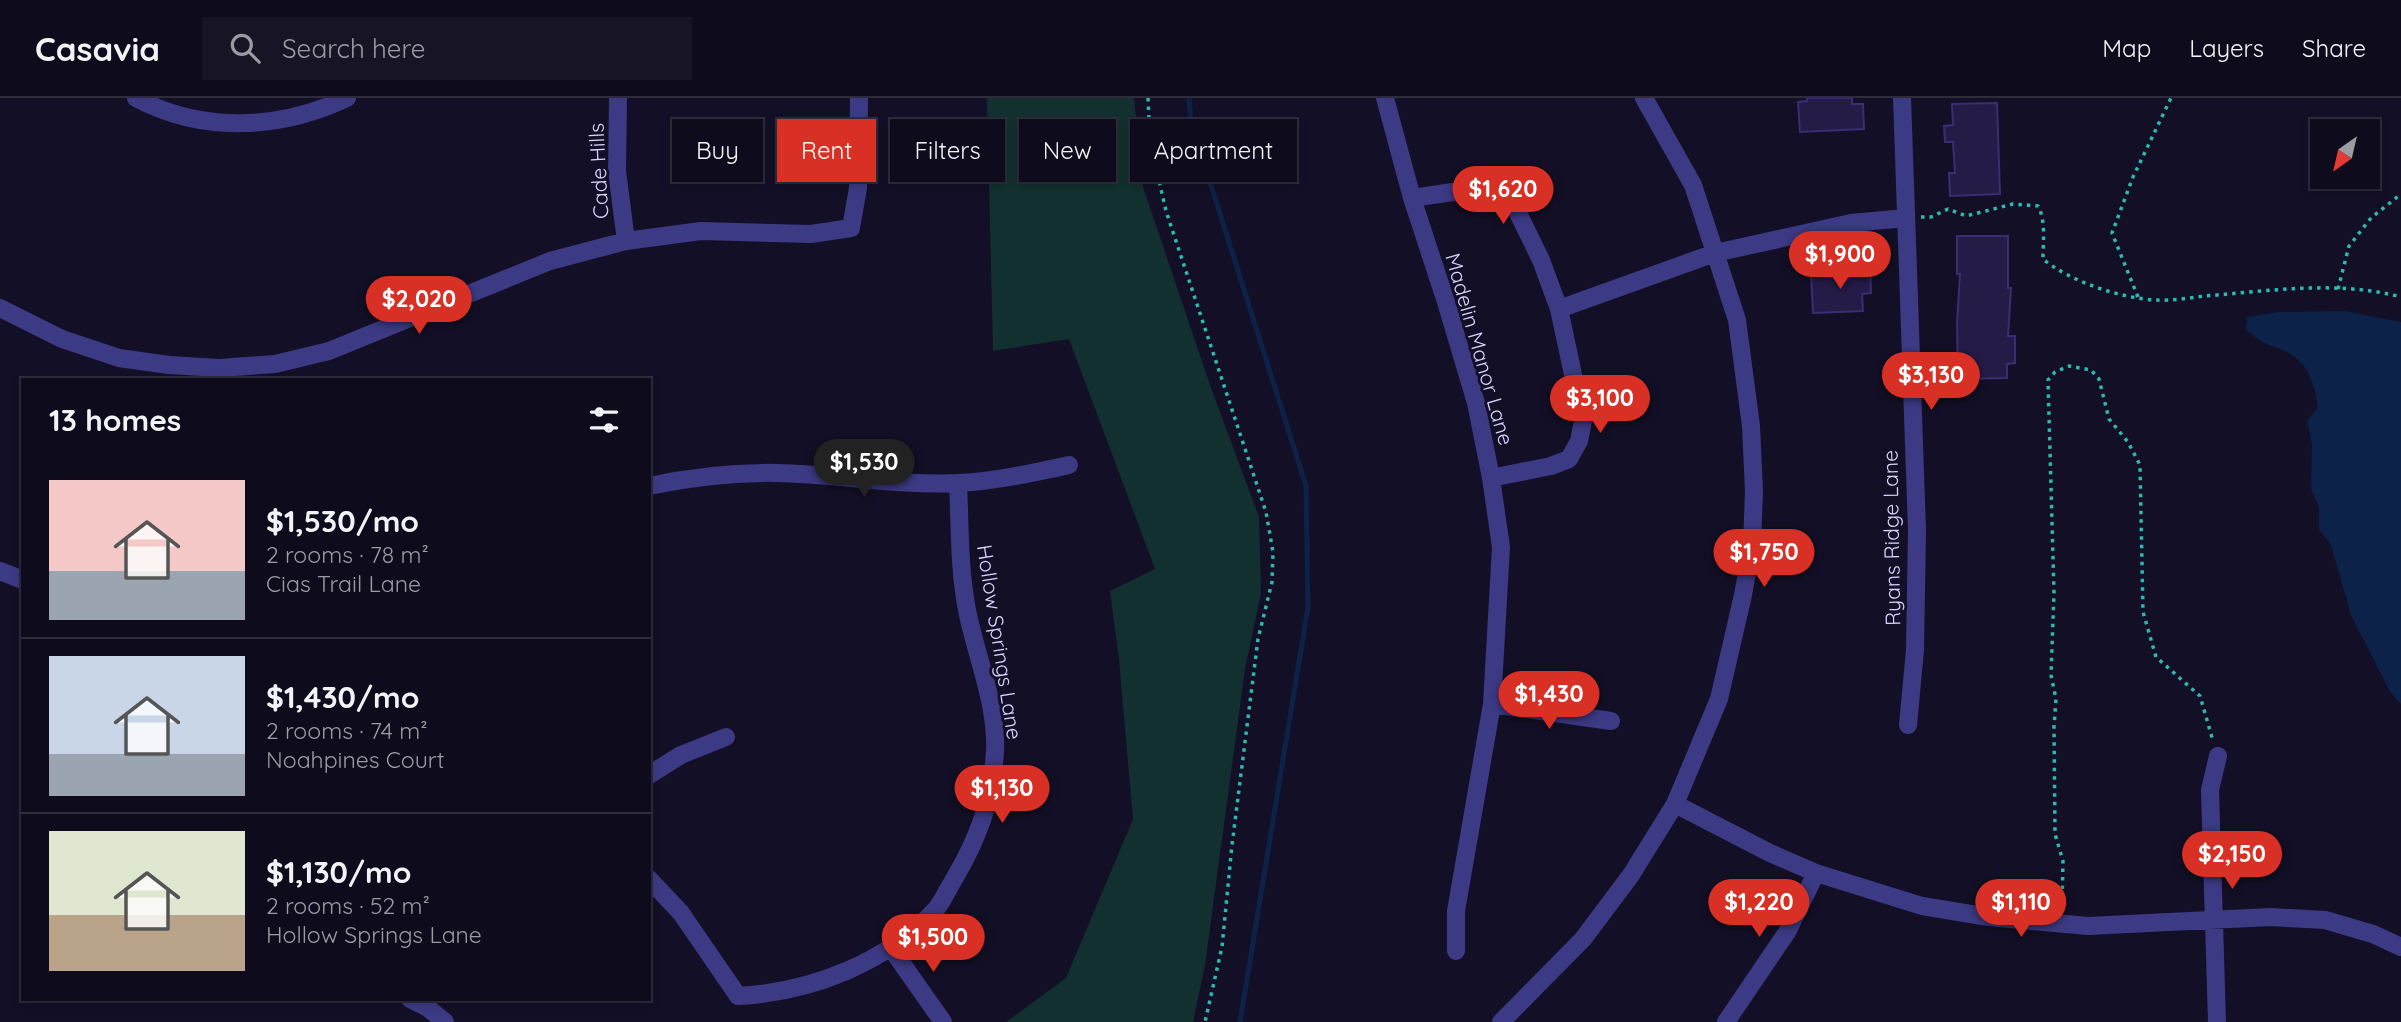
<!DOCTYPE html>
<html lang="en">
<head>
<meta charset="utf-8">
<style>
	body { margin:0; font-family:Quicksand,sans-serif; background:#171425; color:#f1f3f6; height:100vh; display:flex; flex-direction:column; font-size:26px; white-space:nowrap }
	* { box-sizing:border-box; margin:0 }
	p { font-size:23px; color:#9b9ba3 }
	.icon { flex:none; width:38px; height:38px; fill:none; stroke:currentColor; stroke-width:2; stroke-linecap:round; stroke-linejoin:round }
	.map { position:relative; flex:1; overflow:hidden }
	.details { position:absolute; left:21px; top:280px; width:630px; height:623px; display:flex; flex-direction:column; background:#0e0b1c; border-radius:0px; box-shadow:0 4px 10px #0003,0 0 0 2px #2e2b3b }
	.details>* { flex:none }
	.top-card { position:absolute; left:672px; top:21px; width:665px; height:63px; display:flex; gap:14px }
	.needle { width:46px; rotate:214deg }
	.buttons { position:absolute; left:2310px; top:21px; display:grid; gap:14px }
	.buttons a { display:grid; place-items:center; width:70px; height:70px; border-radius:0px; background:#0e0b1c; box-shadow:0 4px 10px #0003,0 0 0 2px #2e2b3b; font-size:35px }
	.price { position:absolute; translate:-50% -60px; padding:0 16px; border-radius:24px; background:#d93025; color:#fff; font-size:23px; line-height:46px; filter:drop-shadow(0 2px 4px #0008) }
	.price::after { content:''; position:absolute; left:50%; top:42px; width:21px; height:16px; margin-left:-10px; background:inherit; clip-path:polygon(0 0,100% 0,50% 100%) }
	.price.current { background:#222; color:#fff }
	ul { padding:0; list-style:none }
	li { display:flex; align-items:center; gap:21px; height:175px; padding:0 28px }
	li+li { border-top:2px solid #2e2b3b }
	li span { display:grid; place-items:center; flex:none; width:196px; height:140px; border-radius:0px; color:#555 }
	li>.icon { margin-inline-start:auto }
	span .icon { width:84px; height:84px; fill:#fffc; stroke-width:1 }
	li b { font-size:30px }
	h2 { display:flex; justify-content:space-between; align-items:center; height:84px; padding:0 28px; font-size:30px }
	.pill { padding:0 24px; border-radius:0px; background:#0e0b1c; box-shadow:0 4px 10px #0003,0 0 0 2px #2e2b3b; font-size:24px; line-height:63px }
	.pill.current { background:#d93025; color:#fff }
	header { display:flex; align-items:center; gap:42px; box-sizing:border-box; height:98px; padding:0 35px; background:#0e0b1c; border-bottom:2px solid #2e2b3b }
	header strong { font-size:33px }
	nav { display:flex; gap:38px; margin-inline-start:auto; font-size:24px }
	.search { width:490px; height:63px; background:#171425; display:flex; align-items:center; gap:18px; box-sizing:border-box; padding:0 24px; border-radius:0px; color:#9b9ba3; font-size:26px }
	.map>svg:first-child { display:block }
</style>
</head>
<body>
<header>
<strong>Casavia</strong>
<div class="search"><svg class="icon" aria-label="search" viewBox="0 0 24 24"><circle cx="10" cy="10" r="6"/><path d="M15 15l6 6"/></svg>Search here</div>
<nav><a>Map</a><a>Layers</a><a>Share</a></nav>
</header>
<div class="map">
<svg width="2401" height="924" viewBox="0 0 2401 924">
	<rect width="100%" height="100%" fill="#130f26"/>
	<path fill="#12302f" d="M987,0H1134L1143,89L1210,287L1259,419L1261,495L1245,571L1205,867L1193,924H1006L1066,880L1133,721L1119,562L1110,493L1155,471L1069,241L993,253Z"/>
	<path fill="#0c2248" d="M2344,213L2401,224V606L2390,594L2351,517L2331,447L2319,431V409L2311,391L2312,346L2307,323L2318,309C2315,286 2307,263 2285,253C2265,245 2262,246 2246,231L2247,219L2278,214Z"/>
	<g fill="none" stroke-linecap="round" stroke-linejoin="round">
		<path stroke="#0c2248" stroke-width="5" d="M1189,0L1191,24L1306,388L1308,509L1240,924"/>
	</g>
	<path fill="#241b47" stroke="#3b2d73" stroke-width="2" d="M1807,0H1852V6H1863L1864,31L1800,34L1798,4L1807,3Z
		M1997,5L2000,96L1950,98L1949,75H1955L1953,44H1945L1944,28L1953,27L1952,6Z
		M1957,138H2008V190H2011L2008,238H2015V265L2007,266V280L1958,281L1957,225L1960,176H1957Z
		M1870,172L1871,195L1862,196L1863,213L1813,215L1811,174Z"/>
	<g fill="none" stroke-linecap="round" stroke-linejoin="round">
		<path stroke="#2fb8b0" stroke-width="3.5" stroke-dasharray="3.5 5" stroke-linecap="butt" d="M1148,0L1150,43L1166,113L1266,414L1273,454L1272,484L1258,541L1232,747L1222,849L1205,924
			M1921,119H1931L1948,111L1966,118L2013,106L2038,108C2046,122 2043,144 2043,161C2069,183 2122,201 2157,202C2172,203 2189,200 2205,198C2269,193 2337,182 2401,199
			M2338,191L2349,148L2371,120L2401,96
			M2138,199L2112,135L2133,79L2171,0
			M2062,808L2063,763L2055,736L2054,629L2056,601L2051,577L2054,495L2048,282L2055,274L2069,268L2091,272L2099,281L2109,321L2128,344L2140,367L2143,514L2156,559L2200,598L2213,643"/>
		<path stroke="#3d3a85" stroke-width="18" d="M136,0C202,35 280,32 347,0
			M618,0L617,73L626,143
			M1385,0L1412,100L1446,204L1476,305L1491,380L1501,449L1492,606L1456,813V853
			M1902,0L1917,432L1915,552L1908,627
			M1412,100L1480,90L1502,95L1517,113L1541,162L1559,211L1583,323L1579,343L1569,361L1551,368L1491,380
			M0,210L62,241L119,260L169,267L219,270L275,266L329,253L550,163L626,143L701,133L811,136L851,130L858,90L859,0
			M1559,211L1715,155L1851,125L1906,120
			M649,388C691,379 734,374 777,375C837,376 898,388 959,385C996,383 1033,375 1069,367
			M0,473L23,482
			M1492,606L1611,623
			M649,677L681,657L726,639
			M1675,706L1770,755L1816,775L1922,808L1989,819L2088,828L2270,819L2325,822L2373,836L2401,849
			M649,781L681,815L738,898C812,894 886,865 937,810C943,802 948,791 953,783C979,739 992,703 995,653C997,605 976,558 967,512C959,471 960,427 958,385
			M891,850L943,924
			M410,901L428,910L445,924
			M1501,924L1583,841L1631,777L1675,706L1719,601L1743,497L1752,447L1754,393L1751,328L1737,222L1693,87L1644,0
			M1726,924L1787,834L1816,775
			M2217,924L2210,692L2218,658"/>
	</g>
	<g text-anchor="middle" dominant-baseline="central" stroke-width="6" stroke-linejoin="round" paint-order="stroke">
		<g font-size="21" fill="#d9d4ff" stroke="#130f26">
			<text transform="translate(598 73) rotate(-93)">Cade Hills</text>
			<text transform="translate(1480 251) rotate(74)">Madelin Manor Lane</text>
			<text transform="translate(1891 440) rotate(-91)">Ryans Ridge Lane</text>
			<text transform="translate(1000 544) rotate(81)">Hollow Springs Lane</text>
		</g>
	</g>
</svg>
<div class="buttons">
<a><svg class="needle" viewBox="-14 -14 28 28"><path d="M0-13l5 13h-10z" fill="#e53935"/><path d="M0 13l5-13h-10z" fill="#9b9ba3"/></svg></a>
</div>
<b class="price" style="left:1503px;top:128px">$1,620</b>
<b class="price" style="left:1840px;top:193px">$1,900</b>
<b class="price" style="left:419px;top:238px">$2,020</b>
<b class="price" style="left:1931px;top:314px">$3,130</b>
<b class="price" style="left:1600px;top:337px">$3,100</b>
<b class="price current" style="left:864px;top:401px">$1,530</b>
<b class="price" style="left:1764px;top:491px">$1,750</b>
<b class="price" style="left:1549px;top:633px">$1,430</b>
<b class="price" style="left:1002px;top:727px">$1,130</b>
<b class="price" style="left:2232px;top:793px">$2,150</b>
<b class="price" style="left:1759px;top:841px">$1,220</b>
<b class="price" style="left:2021px;top:841px">$1,110</b>
<b class="price" style="left:933px;top:876px">$1,500</b>
<div class="top-card">
<a class="pill">Buy</a>
<a class="pill current">Rent</a>
<a class="pill">Filters</a>
<a class="pill">New</a>
<a class="pill">Apartment</a>
</div>
<section class="details">
<h2>13 homes<svg class="icon" aria-label="filters" viewBox="0 0 24 24"><path d="M4 7h16M4 17h16"/><circle cx="9" cy="7" r="2"/><circle cx="15" cy="17" r="2"/></svg></h2>
<ul>
<li><span style="background:linear-gradient(#f6c9c9 65%,#9aa5b1 0)"><svg class="icon" aria-label="home" viewBox="0 0 24 24"><path d="M3 11l9-7 9 7M6 9v11h12V9"/></svg></span><div><b>$1,530/mo</b><p>2 rooms · 78 m²</p><p>Cias Trail Lane</p></div></li>
<li><span style="background:linear-gradient(#c9d6e8 70%,#9aa5b1 0)"><svg class="icon" aria-label="home" viewBox="0 0 24 24"><path d="M3 11l9-7 9 7M6 9v11h12V9"/></svg></span><div><b>$1,430/mo</b><p>2 rooms · 74 m²</p><p>Noahpines Court</p></div></li>
<li><span style="background:linear-gradient(#dfe7d0 60%,#b9a48a 0)"><svg class="icon" aria-label="home" viewBox="0 0 24 24"><path d="M3 11l9-7 9 7M6 9v11h12V9"/></svg></span><div><b>$1,130/mo</b><p>2 rooms · 52 m²</p><p>Hollow Springs Lane</p></div></li>
</ul>
</section>
</div>
</body>
</html>
